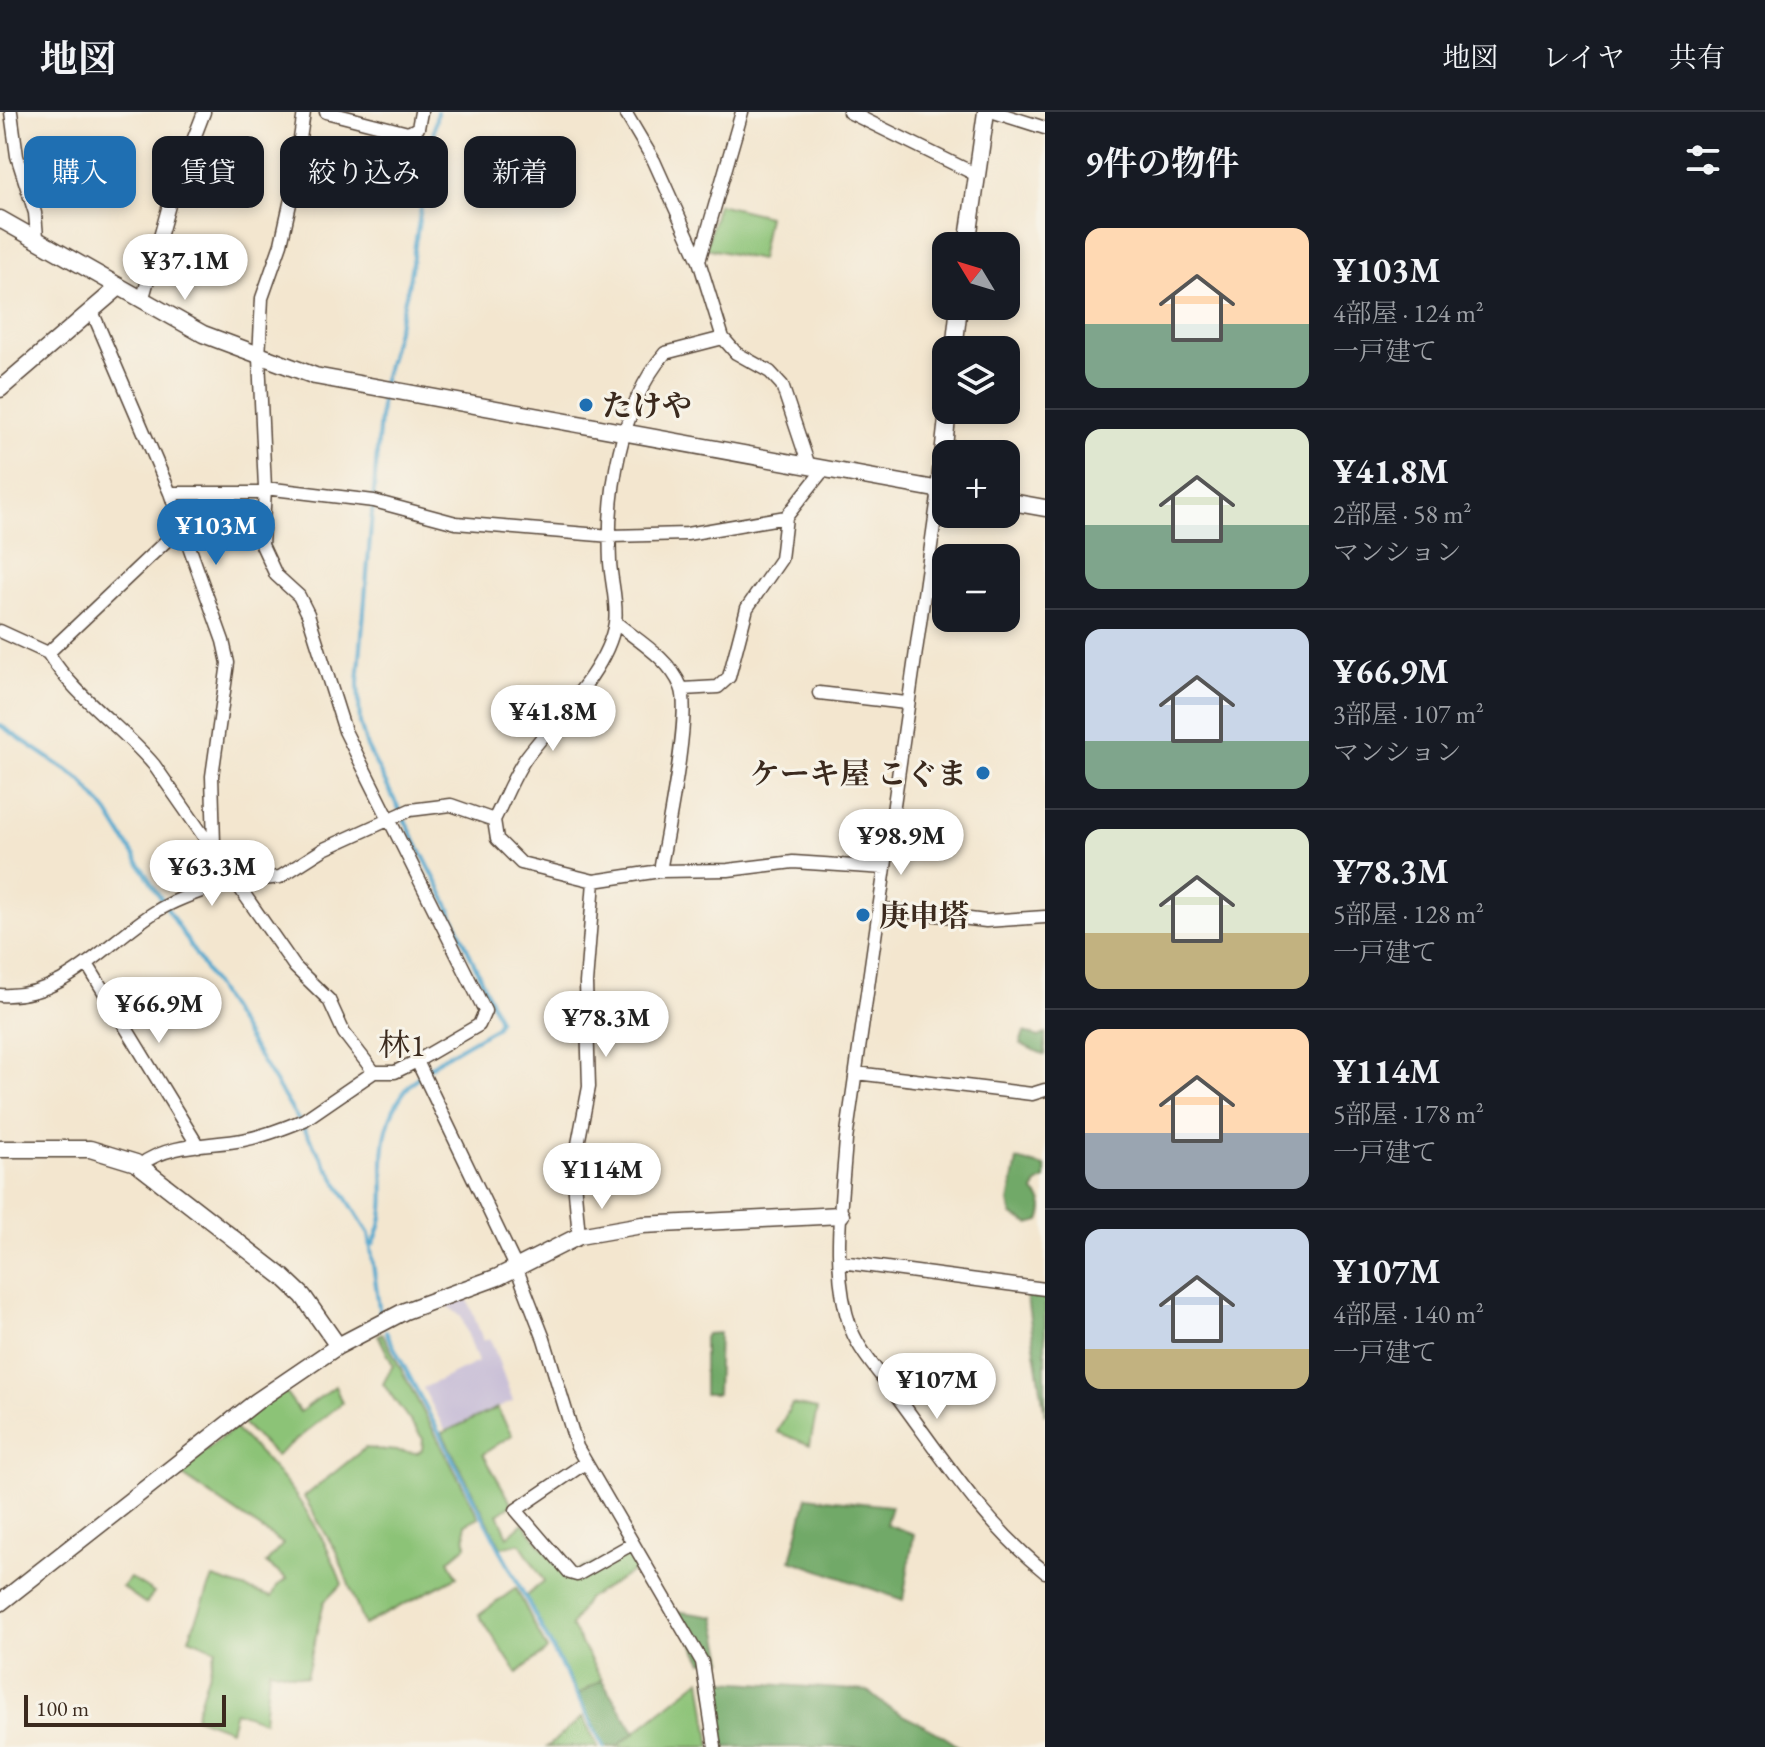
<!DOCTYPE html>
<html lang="ja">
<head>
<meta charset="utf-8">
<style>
	body { margin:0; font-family:"EB Garamond","Noto Serif JP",serif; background:#242831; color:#f1f3f6; height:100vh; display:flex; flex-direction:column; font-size:30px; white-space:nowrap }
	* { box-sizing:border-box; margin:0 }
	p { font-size:26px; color:#9ea1a6 }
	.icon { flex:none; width:44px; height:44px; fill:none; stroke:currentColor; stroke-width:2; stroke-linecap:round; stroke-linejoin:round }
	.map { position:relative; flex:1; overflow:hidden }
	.panel { display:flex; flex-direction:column; background:#171b24; width:720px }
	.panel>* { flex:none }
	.banner { position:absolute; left:24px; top:24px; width:760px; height:72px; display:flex; gap:16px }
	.needle { width:52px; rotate:308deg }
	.fabs { position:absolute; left:932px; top:120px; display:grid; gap:16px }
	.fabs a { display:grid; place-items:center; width:88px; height:88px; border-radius:16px; background:#171b24; box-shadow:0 4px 12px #0003; font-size:40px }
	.scale { position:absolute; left:24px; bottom:20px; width:202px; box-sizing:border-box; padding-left:8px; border:4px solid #3b2a1e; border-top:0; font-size:22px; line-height:28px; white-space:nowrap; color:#3b2a1e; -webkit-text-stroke:6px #f7f3e8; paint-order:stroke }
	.price { position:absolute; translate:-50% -68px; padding:0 18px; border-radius:28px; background:#fff; color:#222; font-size:26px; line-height:52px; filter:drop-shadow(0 2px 4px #0008) }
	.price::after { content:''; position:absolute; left:50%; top:48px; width:24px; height:18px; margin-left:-12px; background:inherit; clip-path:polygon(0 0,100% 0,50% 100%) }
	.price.active { background:#1f6fb2; color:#fff }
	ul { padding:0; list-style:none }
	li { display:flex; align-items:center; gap:24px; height:200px; padding:0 40px }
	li+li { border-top:2px solid #363941 }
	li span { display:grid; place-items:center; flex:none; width:224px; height:160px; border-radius:16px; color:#555 }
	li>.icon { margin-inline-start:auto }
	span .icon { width:96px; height:96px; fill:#fffc; stroke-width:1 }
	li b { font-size:34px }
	h2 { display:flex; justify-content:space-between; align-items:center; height:96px; padding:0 40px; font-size:34px }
	.tag { padding:0 28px; border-radius:16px; background:#171b24; box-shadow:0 4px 12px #0003; font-size:28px; line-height:72px }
	.tag.active { background:#1f6fb2; color:#fff }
	header { display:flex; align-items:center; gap:48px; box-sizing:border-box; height:112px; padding:0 40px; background:#171b24; border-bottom:2px solid #363941 }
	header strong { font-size:38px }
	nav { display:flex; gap:44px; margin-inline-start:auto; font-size:28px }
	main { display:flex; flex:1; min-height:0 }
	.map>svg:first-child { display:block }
</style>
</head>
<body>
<header>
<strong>地図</strong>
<nav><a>地図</a><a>レイヤ</a><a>共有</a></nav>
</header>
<main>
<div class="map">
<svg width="1045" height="1635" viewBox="0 0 1045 1635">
	<rect width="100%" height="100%" fill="#f7f3e8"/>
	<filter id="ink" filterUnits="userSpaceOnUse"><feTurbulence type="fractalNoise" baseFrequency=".0125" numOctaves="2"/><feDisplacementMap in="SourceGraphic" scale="16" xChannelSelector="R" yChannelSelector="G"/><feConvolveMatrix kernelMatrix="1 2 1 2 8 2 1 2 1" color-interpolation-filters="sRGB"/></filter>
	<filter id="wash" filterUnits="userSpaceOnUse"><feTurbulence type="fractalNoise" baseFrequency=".006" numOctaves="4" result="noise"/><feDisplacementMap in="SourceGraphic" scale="32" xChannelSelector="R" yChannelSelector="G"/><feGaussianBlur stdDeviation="1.8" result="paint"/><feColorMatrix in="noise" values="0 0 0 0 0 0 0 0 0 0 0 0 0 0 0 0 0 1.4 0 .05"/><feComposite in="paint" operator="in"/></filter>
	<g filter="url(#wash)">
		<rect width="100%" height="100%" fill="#f3e6cf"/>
		<path fill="#c9bfd7" d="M467,1186L483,1228L490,1226L513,1289L446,1320L423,1276L478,1250L461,1204L446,1193Z"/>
		<path fill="#8cc377" stroke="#64764a" stroke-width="2" d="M718,92L768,104L760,148L706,136Z
			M382,1221L479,1405L465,1412L466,1434L449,1448L457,1465L364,1513L337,1441L304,1385L365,1336L417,1341L422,1338L423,1327L383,1272L393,1253L378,1223Z
			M335,1274L342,1291L276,1344L241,1310L284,1278L300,1300Z
			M792,1292L817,1297L810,1333L777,1320Z
			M497,1296L512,1323L483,1342L512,1392L498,1402L508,1424L523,1411L565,1463L623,1440H633L641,1455L587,1487L571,1514L602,1568L578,1583L526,1484L544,1469L520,1431L501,1435L442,1321Z
			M234,1316C284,1363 319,1407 342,1472L324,1490L306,1565L269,1557L264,1609L235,1599L230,1618L195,1605L216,1537L189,1526L213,1466L272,1485L277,1474L287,1467L266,1451L283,1432L177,1360Z
			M130,1466L154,1481L146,1492L122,1475Z
			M516,1476L547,1538L517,1561L479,1503Z
			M701,1567L711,1635H616Z
			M583,1605L598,1635H547Z"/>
		<path fill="#71a968" stroke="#566a43" stroke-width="2" d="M1024,920L1039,925L1045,922V943L1020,932Z
			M1017,1048L1045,1055V1067L1036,1073L1034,1080C1044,1089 1045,1097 1040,1109L1029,1112L1012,1103L1009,1090Z
			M1026,1181L1045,1183V1303Z
			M719,1221L717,1282H704V1226L706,1222Z
			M807,1385L891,1394L886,1412L914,1422L903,1488L791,1448Z
			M676,1499L715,1505L724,1548L703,1550Z
			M602,1568L635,1621L616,1635H604L578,1583Z
			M708,1568L868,1579C892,1604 931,1612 959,1635H720Z"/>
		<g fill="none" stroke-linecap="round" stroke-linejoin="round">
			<path stroke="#52a7ce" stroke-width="4" d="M383,272L408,175L437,0
				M0,613L81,668L108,701L369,1122L380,1203
				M373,1132C386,1106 384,1084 383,1054C382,972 432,952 495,916L499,908L446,788L367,635L360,611L358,571L382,281
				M386,1220L604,1635"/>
		</g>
	</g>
	<g filter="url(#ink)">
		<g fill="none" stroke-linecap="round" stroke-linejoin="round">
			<defs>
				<path id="minor" d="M11,0L17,44L35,101L37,125
					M304,0L291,87L281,132L262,186L259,246L265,376L262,433L276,463L299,484L308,502L345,619L485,899L479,913L417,949
					M326,0L408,21L418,16L421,0
					M625,0L654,49L699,149L723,226L736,241L770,260L782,273L809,354
					M849,0L977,63
					M994,0L1045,16
					M699,149L742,0
					M142,189L171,86L204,0
					M92,199L170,381L223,529L228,551L212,664L214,732
					M723,226L665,241C620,294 607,382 610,450C611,469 618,492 615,511C607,559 557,605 528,643C514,661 505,687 494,708L497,727L521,751L594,769L660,759L728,758L793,750L885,756
					M265,376L374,389L456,411L611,424L687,422L786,405L824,357
					M939,378L846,1028C842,1087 830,1159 851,1217C861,1242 880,1261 896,1283C943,1346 983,1410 1045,1460
					M170,381H264
					M182,414L48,541C75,585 121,614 154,653L295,855L329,888L344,921L374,960
					M615,510C637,528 670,547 681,575C692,600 666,725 660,759
					M0,519L48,541
					M683,577L718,575L729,565L747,496L781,447L786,405
					M819,581L906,591
					M239,770L280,765L324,737L410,698L451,693L494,708
					M879,796L986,809L1045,805
					M87,852L198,1034
					M0,883C65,887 105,831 155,800C179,785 209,777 235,767
					M856,961L1032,982L1045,978
					M140,1053C169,1031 208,1034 243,1028C264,1024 285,1016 304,1008L374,960H395L417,949L516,1155L544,1227L577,1335L702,1550L715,1635
					M579,1124L573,1058L589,975L586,871L594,769
					M841,1150L1045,1177
					M585,1351L516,1398L570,1461L577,1463L632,1432"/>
				<path id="tertiary" d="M0,107L203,222L315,264L946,379
					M967,134L986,0
					M954,238L959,194
					M0,277L119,175
					M939,378L948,298
					M1006,389L1045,396
					M0,1037H90L136,1051L283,1165L303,1184L338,1234
					M0,1491L257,1289L338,1234L405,1199L498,1165L579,1124L642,1113L841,1103"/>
			</defs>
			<use href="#minor" stroke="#574639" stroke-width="15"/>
			<use href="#tertiary" stroke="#574639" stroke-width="19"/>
			<use href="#minor" stroke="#fff" stroke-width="12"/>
			<use href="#tertiary" stroke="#fff" stroke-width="16"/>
		</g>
	</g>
	<g fill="#1f6fb2" stroke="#f7f3e8" stroke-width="3">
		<circle cx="586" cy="293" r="8"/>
		<circle cx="983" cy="661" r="8"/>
		<circle cx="863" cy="803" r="8"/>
	</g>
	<g text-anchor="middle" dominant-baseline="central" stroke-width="6" stroke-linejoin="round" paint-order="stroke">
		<g font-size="30" font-weight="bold" fill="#3b2a1e" stroke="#f7f3e8" text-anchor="start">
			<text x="602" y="293">たけや</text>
			<text x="967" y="661" text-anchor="end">ケーキ屋 こぐま</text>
			<text x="879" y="803">庚申塔</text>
		</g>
		<g font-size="32" fill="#3b2a1e" stroke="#f7f3e8">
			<text x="402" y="933">林1</text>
		</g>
	</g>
</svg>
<div class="fabs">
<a><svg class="needle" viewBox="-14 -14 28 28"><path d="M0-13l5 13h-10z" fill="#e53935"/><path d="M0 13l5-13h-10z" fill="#9ea1a6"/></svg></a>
<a><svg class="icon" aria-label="layers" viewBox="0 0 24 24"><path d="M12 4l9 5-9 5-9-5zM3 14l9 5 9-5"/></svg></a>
<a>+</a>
<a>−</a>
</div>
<div class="scale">100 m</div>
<b class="price" style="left:185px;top:190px">¥37.1M</b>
<b class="price active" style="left:216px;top:455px">¥103M</b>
<b class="price" style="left:553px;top:641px">¥41.8M</b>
<b class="price" style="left:901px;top:765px">¥98.9M</b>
<b class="price" style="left:212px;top:796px">¥63.3M</b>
<b class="price" style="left:159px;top:933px">¥66.9M</b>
<b class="price" style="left:606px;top:947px">¥78.3M</b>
<b class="price" style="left:602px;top:1099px">¥114M</b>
<b class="price" style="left:937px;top:1309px">¥107M</b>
<div class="banner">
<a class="tag active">購入</a>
<a class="tag">賃貸</a>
<a class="tag">絞り込み</a>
<a class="tag">新着</a>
</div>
</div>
<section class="panel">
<h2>9件の物件<svg class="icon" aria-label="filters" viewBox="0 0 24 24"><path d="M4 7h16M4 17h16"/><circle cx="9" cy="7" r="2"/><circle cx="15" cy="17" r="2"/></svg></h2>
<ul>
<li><span style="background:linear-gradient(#ffd9b3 60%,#7fa58c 0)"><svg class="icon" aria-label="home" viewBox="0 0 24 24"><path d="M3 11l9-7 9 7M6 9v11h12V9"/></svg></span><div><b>¥103M</b><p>4部屋 · 124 m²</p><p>一戸建て</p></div></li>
<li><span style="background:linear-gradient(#dfe7d0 60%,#7fa58c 0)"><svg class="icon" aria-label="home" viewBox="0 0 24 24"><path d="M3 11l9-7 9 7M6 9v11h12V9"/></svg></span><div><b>¥41.8M</b><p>2部屋 · 58 m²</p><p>マンション</p></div></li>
<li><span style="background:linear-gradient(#c9d6e8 70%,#7fa58c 0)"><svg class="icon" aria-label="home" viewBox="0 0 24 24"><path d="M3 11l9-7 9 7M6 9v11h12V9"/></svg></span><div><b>¥66.9M</b><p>3部屋 · 107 m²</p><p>マンション</p></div></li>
<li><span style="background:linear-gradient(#dfe7d0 65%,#c2b280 0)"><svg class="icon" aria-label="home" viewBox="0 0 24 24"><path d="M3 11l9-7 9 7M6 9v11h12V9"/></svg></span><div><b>¥78.3M</b><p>5部屋 · 128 m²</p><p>一戸建て</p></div></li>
<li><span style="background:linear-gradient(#ffd9b3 65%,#9aa5b1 0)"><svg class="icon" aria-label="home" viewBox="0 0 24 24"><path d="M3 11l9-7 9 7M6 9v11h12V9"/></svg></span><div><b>¥114M</b><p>5部屋 · 178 m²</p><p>一戸建て</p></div></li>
<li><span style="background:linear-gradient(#c9d6e8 75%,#c2b280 0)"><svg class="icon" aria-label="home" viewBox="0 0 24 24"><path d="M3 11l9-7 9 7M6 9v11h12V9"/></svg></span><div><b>¥107M</b><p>4部屋 · 140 m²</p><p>一戸建て</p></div></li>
</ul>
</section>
</main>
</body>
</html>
